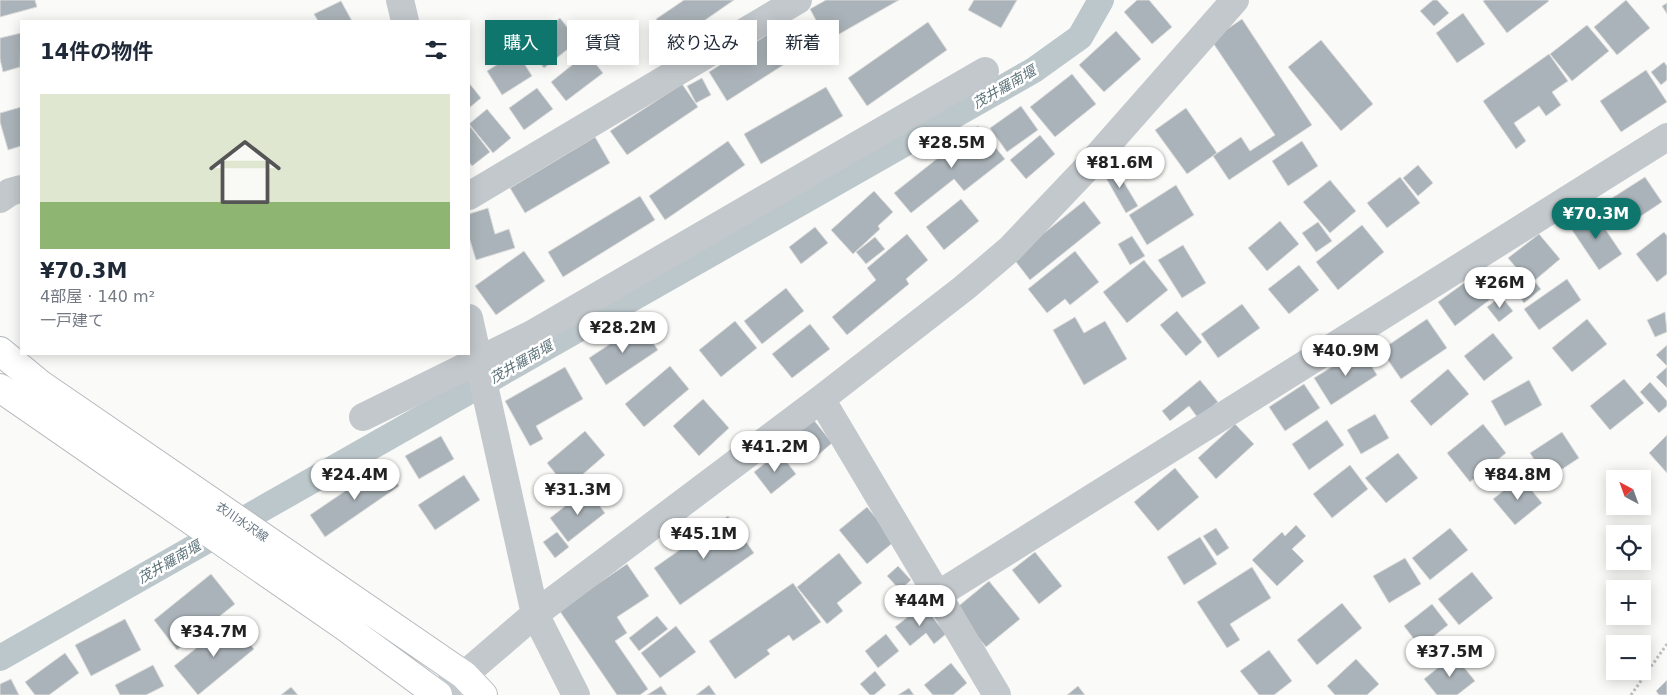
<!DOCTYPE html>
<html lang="ja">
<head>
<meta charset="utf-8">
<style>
	body { margin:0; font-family:"DejaVu Sans","Noto Sans JP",sans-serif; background:#f2f2f3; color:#1f2937; height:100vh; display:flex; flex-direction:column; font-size:19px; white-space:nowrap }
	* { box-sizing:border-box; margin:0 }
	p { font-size:16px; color:#747a83 }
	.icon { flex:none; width:28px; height:28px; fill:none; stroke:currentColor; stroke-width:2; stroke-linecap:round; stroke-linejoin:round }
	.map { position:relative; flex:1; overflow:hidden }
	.sheet { position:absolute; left:20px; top:20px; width:450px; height:335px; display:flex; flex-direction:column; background:#fff; border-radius:0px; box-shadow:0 2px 12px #0003 }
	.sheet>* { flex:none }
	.hud { position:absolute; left:485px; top:20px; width:475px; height:45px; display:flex; gap:10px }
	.needle { width:32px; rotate:319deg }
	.controls { position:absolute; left:1606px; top:470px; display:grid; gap:10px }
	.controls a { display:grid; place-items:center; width:45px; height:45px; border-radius:0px; background:#fff; box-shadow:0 2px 12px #0003; font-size:25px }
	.price { position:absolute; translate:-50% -42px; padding:0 11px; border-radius:18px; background:#fff; color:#222; font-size:16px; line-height:32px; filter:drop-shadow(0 1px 2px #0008) }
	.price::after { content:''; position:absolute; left:50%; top:30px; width:15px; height:11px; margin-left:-8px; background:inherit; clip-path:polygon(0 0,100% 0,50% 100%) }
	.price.on { background:#0f766e; color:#fff }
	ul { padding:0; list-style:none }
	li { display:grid; align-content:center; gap:10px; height:265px; padding:0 20px }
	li+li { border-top:1px solid #e0e1e3 }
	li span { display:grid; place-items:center; height:155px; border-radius:0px; color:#555 }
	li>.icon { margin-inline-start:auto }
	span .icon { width:90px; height:90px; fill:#fffc; stroke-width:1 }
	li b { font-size:21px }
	h2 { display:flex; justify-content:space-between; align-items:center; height:60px; padding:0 20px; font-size:21px }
	.tag { padding:0 18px; border-radius:0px; background:#fff; box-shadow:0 2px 12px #0003; font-size:18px; line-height:45px }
	.tag.on { background:#0f766e; color:#fff }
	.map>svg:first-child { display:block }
</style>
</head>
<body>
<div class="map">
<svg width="1667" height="695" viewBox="0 0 1667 695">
	<rect width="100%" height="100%" fill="#fafaf8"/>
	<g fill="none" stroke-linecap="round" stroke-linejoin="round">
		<path stroke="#bbc7cb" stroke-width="26" d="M0,658L1034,70L1080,37L1101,0"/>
	</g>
	<path fill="#aab3b9" stroke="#dcdcda" d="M0,0H35L37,7L0,17Z
		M684,0H734L672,43L656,19Z
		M826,0H899L827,41L810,9Z
		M974,0H1017L1001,28L968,10Z
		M1137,0H1149L1172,27L1152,44L1124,12Z
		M1433,0H1437L1449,13L1434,26L1420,11Z
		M1485,0H1548L1549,1L1507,33L1483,1Z
		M1626,0L1650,28L1617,55L1594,27Z
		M341,1L352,21H318L314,14Z
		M1667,3V14L1662,6Z
		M1463,13L1485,44L1457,63L1436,33Z
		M560,18L578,41L544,68L526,45Z
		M1242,19L1312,125L1229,180L1213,156L1241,137L1250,151L1275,135L1211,40Z
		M928,22L947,50L867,106L848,78Z
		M784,24L802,53L727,101L709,72Z
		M1587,25L1609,51L1572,81L1550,54Z
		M1116,31L1141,59L1104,92L1079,65Z
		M21,33L20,67L3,72L0,59V38Z
		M1321,40L1373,104L1341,131L1288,67Z
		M517,52L532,76L502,95L487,71Z
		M587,53L603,73L566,101L551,82Z
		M1549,54L1568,81L1552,92L1561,105L1546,116L1539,106L1514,123L1526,141L1516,149L1483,101Z
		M1664,62L1667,66V80L1661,85L1651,72Z
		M1646,70L1667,102L1621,132L1600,101Z
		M1072,74L1096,104L1055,137L1030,107Z
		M702,78L711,95L696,103L687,86Z
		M469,83L481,98L469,108Z
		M682,84L698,107L627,155L610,131Z
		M826,87L843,116L761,164L744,134Z
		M537,88L553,109L524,130L509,108Z
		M1021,106L1038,130L1007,152L990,128Z
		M21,107V146L8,150L0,122V113Z
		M1186,108L1217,153L1187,174L1155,130Z
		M487,109L511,138L493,153L469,124Z
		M469,125L490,152L472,166L469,162Z
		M978,126L1005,159L964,191L954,179L911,213L894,193Z
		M1040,135L1055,154L1026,179L1010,160Z
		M595,137L610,163L525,213L510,188Z
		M728,141L745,165L665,220L649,196Z
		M1302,141L1318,166L1288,186L1272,161Z
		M1113,164L1138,206L1126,213L1102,171Z
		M1418,165L1433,183L1418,196L1403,178Z
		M1400,177L1420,203L1387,228L1367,203Z
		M1645,177L1662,202L1629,224L1612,198Z
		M1330,180L1356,211L1330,233L1303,202Z
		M1176,185L1194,215L1147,245L1129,215Z
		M874,191L893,212L878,226L880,229L853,254L831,230Z
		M640,196L655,220L563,277L548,252Z
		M961,199L979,221L944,250L926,227Z
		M1084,201L1101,223L1030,280L1013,258Z
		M488,208L495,234L509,229L515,248L476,260L469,237V214Z
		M1593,211L1622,254L1599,270L1570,227Z
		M1280,221L1299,244L1267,271L1248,248Z
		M1318,222L1332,241L1316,252L1302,233Z
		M1362,225L1384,252L1338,290L1316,262Z
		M815,227L828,243L801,264L789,247Z
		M1664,232L1667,236V274L1657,282L1636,254Z
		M907,234L928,260L906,279L909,284L847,335L832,317L876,280L867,268Z
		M1539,234L1560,259L1534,281L1541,289L1524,303L1512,287L1524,277L1508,258Z
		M1132,236L1145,256L1130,265L1118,244Z
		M875,237L885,249L866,264L856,252Z
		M1183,245L1206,283L1182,298L1158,260Z
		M524,251L545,281L496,315L475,286Z
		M1075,251L1099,282L1070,305L1065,299L1047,313L1028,289Z
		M1144,260L1168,290L1127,323L1103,292Z
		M1299,265L1319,290L1289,314L1268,289Z
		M1475,275L1492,298L1455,326L1438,302Z
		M1567,279L1581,300L1539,330L1524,309Z
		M786,288L804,311L762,344L744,321Z
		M1501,296L1513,311L1499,322L1487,307Z
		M1242,304L1260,328L1218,358L1201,334Z
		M1177,311L1202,342L1186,356L1160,325Z
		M1665,312L1667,332L1655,337L1647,320Z
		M1075,317L1084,333L1105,321L1127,359L1084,385L1053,330Z
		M1427,319L1447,348L1401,379L1381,350Z
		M1587,319L1607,344L1572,372L1552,348Z
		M735,321L757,348L721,377L699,350Z
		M640,324L658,350L606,385L589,358Z
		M810,324L830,349L792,378L772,354Z
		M1493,333L1513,358L1484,381L1464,356Z
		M1667,345V366L1656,355Z
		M1361,349L1377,375L1331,405L1314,378Z
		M670,366L689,389L644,427L625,404Z
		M565,367L583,399L536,426L543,439L530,446L505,401Z
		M1667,367V388L1656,377Z
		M1448,369L1469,394L1431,426L1410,401Z
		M1624,379L1644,403L1610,430L1590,406Z
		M1200,380L1218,402L1198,418L1189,406L1170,421L1162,411Z
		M1529,380L1542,405L1505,426L1491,401Z
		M1650,382L1667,401V406L1659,413L1640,392Z
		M1304,384L1320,408L1285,431L1269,407Z
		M703,399L729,428L699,456L673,426Z
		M1375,414L1389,438L1361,454L1347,430Z
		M813,419L832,443L810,462L791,438Z
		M1327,420L1344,445L1309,470L1292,444Z
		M1235,424L1254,444L1216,479L1198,458Z
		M1483,424L1506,453L1470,482L1447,453Z
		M585,431L605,455L567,488L547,463Z
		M1562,432L1579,458L1547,479L1530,453Z
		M1667,435V473L1649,453Z
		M441,436L454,459L419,479L405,456Z
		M779,452L796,474L771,494L754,472Z
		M1398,453L1418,478L1386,503L1365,478Z
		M385,464L399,486L325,537L310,515Z
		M1350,465L1368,489L1332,518L1313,494Z
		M1175,468L1199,497L1158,531L1134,502Z
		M464,475L480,500L435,530L418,505Z
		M1521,477L1542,503L1515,525L1493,499Z
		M587,489L605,513L568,542L550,518Z
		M867,507L895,541L867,564L839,530Z
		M728,516L754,553L680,605L654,568Z
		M1296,525L1306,536L1292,549L1304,561L1277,586L1252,560L1282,532L1285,536Z
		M1216,528L1229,548L1217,556L1203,536Z
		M1450,528L1468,550L1430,580L1412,558Z
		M557,532L569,547L555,558L543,542Z
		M1200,537L1217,564L1184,585L1167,557Z
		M1035,552L1062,586L1039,604L1012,570Z
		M839,553L862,583L837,603L843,611L827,624L797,587Z
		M1405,558L1421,584L1389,603L1373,576Z
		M627,564L649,596L617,617L627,633L615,641L648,689L640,695H617L559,610Z
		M898,566L911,580L900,590L887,576Z
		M1252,567L1271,598L1230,624L1240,640L1227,648L1197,602Z
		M1472,572L1493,598L1459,625L1438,599Z
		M211,574L235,604L177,650L154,620Z
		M989,581L1020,619L986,647L955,609Z
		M793,583L821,622L793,641L789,635L767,650L770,654L735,679L709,641Z
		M1342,603L1362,628L1317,665L1297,640Z
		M1432,604L1448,625L1420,647L1404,626Z
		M923,605L946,634L934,644L926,633L910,646L895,627Z
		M657,616L668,629L639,651L629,638Z
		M125,619L141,650L91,676L75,645Z
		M230,621L254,649L198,695L174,666Z
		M676,626L696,652L660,678L641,653Z
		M886,634L899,651L878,668L865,651Z
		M1269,650L1292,681L1274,695H1259L1240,671Z
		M65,653L79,673L49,695H35L25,682Z
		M1454,655L1475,681L1457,695H1437L1424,679Z
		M1356,659L1379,684L1367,695H1335L1327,686Z
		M951,663L967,683L953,695H933L924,685Z
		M153,665L164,686L146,695H120L115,685Z
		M875,671L886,685L874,695H870L860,684Z
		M11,679L19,695H0V684Z
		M1667,680V695H1659L1656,691Z
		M709,685L716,695H696Z
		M661,686L667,695H647Z
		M1078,686L1085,695H1067Z
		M291,687L298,695H281Z
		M909,688L914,695H898Z"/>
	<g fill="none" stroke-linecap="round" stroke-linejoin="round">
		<defs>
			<path id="major" d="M0,351L40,384L464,675L483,695
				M0,388L344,626L438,695"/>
		</defs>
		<use href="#major" stroke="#b5babe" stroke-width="30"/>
		<path stroke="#bbbfc2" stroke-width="3" stroke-dasharray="2.5 2.5" stroke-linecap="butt" d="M1631,695L1667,644"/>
		<path stroke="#c3c8cc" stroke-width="28" d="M400,0L405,21
			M469,196L798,0
			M0,199L10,192L21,189
			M469,318L535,614L576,695
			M821,399L997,695
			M363,417L532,334L985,71
			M939,594L1667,137
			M437,695L464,675L535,614L821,399L964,288L1010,249L1086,169L1235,0"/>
		<use href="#major" stroke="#fff" stroke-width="28"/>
	</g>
	<g text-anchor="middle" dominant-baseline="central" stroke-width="5" stroke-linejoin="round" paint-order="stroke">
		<g font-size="12" fill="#657683" stroke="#fff">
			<text transform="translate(242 522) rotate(34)">衣川水沢線</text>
		</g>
		<g font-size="14" font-style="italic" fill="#60757c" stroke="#fff">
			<text transform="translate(1004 87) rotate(-30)">茂井羅南堰</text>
			<text transform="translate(521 362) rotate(-30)">茂井羅南堰</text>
			<text transform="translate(169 562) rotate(-30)">茂井羅南堰</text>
		</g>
	</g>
</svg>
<div class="controls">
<a><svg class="needle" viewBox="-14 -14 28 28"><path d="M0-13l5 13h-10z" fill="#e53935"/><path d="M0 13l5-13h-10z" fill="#747a83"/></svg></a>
<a><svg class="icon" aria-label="locate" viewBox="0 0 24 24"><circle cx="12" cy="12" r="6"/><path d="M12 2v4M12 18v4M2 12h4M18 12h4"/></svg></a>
<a>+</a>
<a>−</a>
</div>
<b class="price" style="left:952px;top:169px">¥28.5M</b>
<b class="price" style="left:1120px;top:189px">¥81.6M</b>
<b class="price on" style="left:1596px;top:240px">¥70.3M</b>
<b class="price" style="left:1500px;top:309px">¥26M</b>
<b class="price" style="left:623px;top:354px">¥28.2M</b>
<b class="price" style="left:1346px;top:377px">¥40.9M</b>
<b class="price" style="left:775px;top:473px">¥41.2M</b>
<b class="price" style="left:355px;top:501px">¥24.4M</b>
<b class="price" style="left:1518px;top:501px">¥84.8M</b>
<b class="price" style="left:578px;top:516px">¥31.3M</b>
<b class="price" style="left:704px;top:560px">¥45.1M</b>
<b class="price" style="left:920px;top:627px">¥44M</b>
<b class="price" style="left:214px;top:658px">¥34.7M</b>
<b class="price" style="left:1450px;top:678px">¥37.5M</b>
<div class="hud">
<a class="tag on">購入</a>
<a class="tag">賃貸</a>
<a class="tag">絞り込み</a>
<a class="tag">新着</a>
</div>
<section class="sheet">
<h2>14件の物件<svg class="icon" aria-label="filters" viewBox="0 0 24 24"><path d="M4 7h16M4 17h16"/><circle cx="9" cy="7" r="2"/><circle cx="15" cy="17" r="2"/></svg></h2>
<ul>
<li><span style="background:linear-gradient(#dfe7d0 70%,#8fb573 0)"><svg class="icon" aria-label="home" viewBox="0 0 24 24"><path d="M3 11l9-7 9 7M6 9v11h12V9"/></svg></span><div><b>¥70.3M</b><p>4部屋 · 140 m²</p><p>一戸建て</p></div></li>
</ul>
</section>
</div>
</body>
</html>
